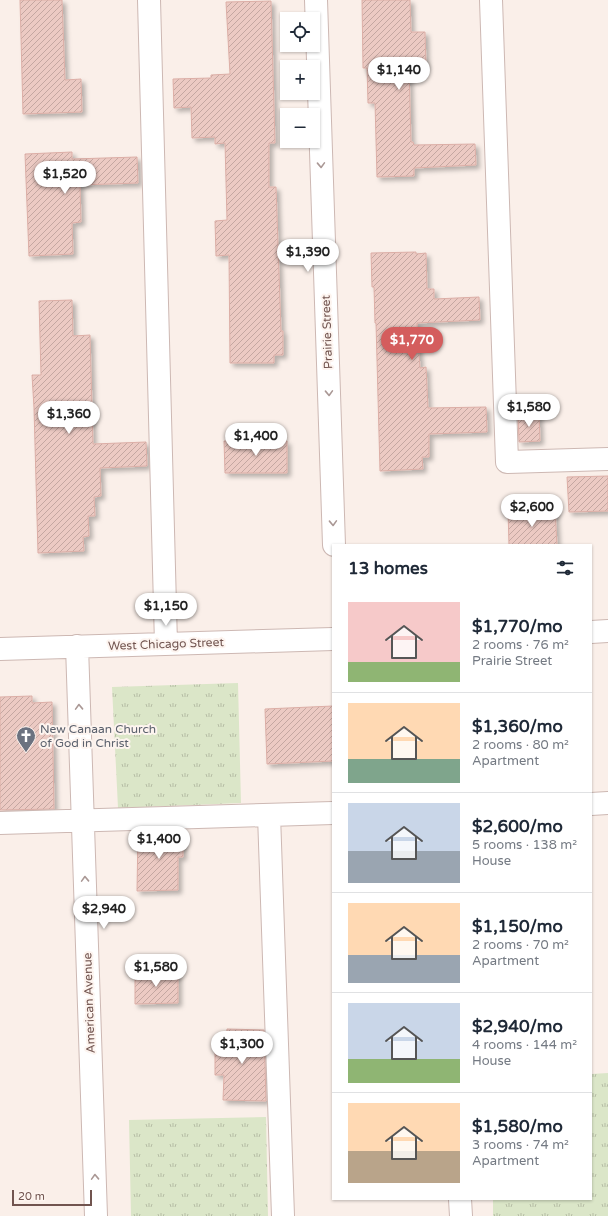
<!DOCTYPE html>
<html lang="en">
<head>
<meta charset="utf-8">
<style>
	body { margin:0; font-family:"Varela Round",sans-serif; background:#f2f2f3; color:#1f2937; height:100vh; display:flex; flex-direction:column; font-size:15px; white-space:nowrap }
	* { box-sizing:border-box; margin:0 }
	p { font-size:13px; color:#747a83 }
	.icon { flex:none; width:22px; height:22px; fill:none; stroke:currentColor; stroke-width:2; stroke-linecap:round; stroke-linejoin:round }
	.map { position:relative; flex:1; overflow:hidden }
	.details { position:absolute; left:332px; top:544px; width:260px; height:656px; display:flex; flex-direction:column; background:#fff; border-radius:0px; box-shadow:0 1px 3px #0004 }
	.details>* { flex:none }
	.fabs { position:absolute; left:280px; top:12px; display:grid; gap:8px }
	.fabs a { display:grid; place-items:center; width:40px; height:40px; border-radius:0px; background:#fff; box-shadow:0 1px 3px #0004; font-size:20px }
	.scale { position:absolute; left:12px; bottom:10px; width:80px; box-sizing:border-box; padding-left:4px; border:2px solid #71544f; border-top:0; font-size:11px; line-height:14px; white-space:nowrap; color:#71544f; -webkit-text-stroke:3px #fdf4ef; paint-order:stroke }
	.price { position:absolute; translate:-50% -34px; padding:0 9px; border-radius:14px; background:#fff; color:#222; font-size:13px; line-height:26px; filter:drop-shadow(0 1px 2px #0008) }
	.price::after { content:''; position:absolute; left:50%; top:24px; width:12px; height:9px; margin-left:-6px; background:inherit; clip-path:polygon(0 0,100% 0,50% 100%) }
	.price.current { background:#d45d5d; color:#fff }
	ul { padding:0; list-style:none }
	li { display:flex; align-items:center; gap:12px; height:100px; padding:0 16px }
	li+li { border-top:1px solid #e0e1e3 }
	li span { display:grid; place-items:center; flex:none; width:112px; height:80px; border-radius:0px; color:#555 }
	li>.icon { margin-inline-start:auto }
	span .icon { width:48px; height:48px; fill:#fffc; stroke-width:1 }
	li b { font-size:17px }
	h2 { display:flex; justify-content:space-between; align-items:center; height:48px; padding:0 16px; font-size:17px }
	.map>svg:first-child { display:block }
</style>
</head>
<body>
<div class="map">
<svg width="608" height="1216" viewBox="0 0 608 1216">
	<defs>
		<pattern id="grass-tufts" width="24" height="20" patternUnits="userSpaceOnUse"><rect width="24" height="20" fill="#dbe6c8"/><path d="M3 7l-1-3M5 7V3M7 7l1-3M15 17l-1-3M17 17v-4M19 17l1-3" fill="none" stroke="#b6bda5"/></pattern>
		<pattern id="building-hatch" width="6" height="6" patternUnits="userSpaceOnUse"><rect width="6" height="6" fill="#eccac3"/><path d="M-1 1l2-2M0 6l6-6M5 7l2-2" fill="none" stroke="#c4a7a1"/></pattern>
		<filter id="shadow"><feDropShadow dx="3.5" dy="3.5" stdDeviation="2" flood-color="#0004"/></filter>
	</defs>
	<rect width="100%" height="100%" fill="#faefe9"/>
	<path fill="url(#grass-tufts)" d="M238,683L241,803L118,808L112,687Z
		M608,1073V1216H493V1199H591V1074Z
		M266,1117L268,1216H131L129,1120Z"/>
	<path fill="url(#building-hatch)" stroke="#dcaea6" filter="url(#shadow)" d="M20,0H62L65,80L81,79L82,112L23,114Z
		M362,0H410L411,32H425L426,66L409,67L411,142H413L414,145L475,144L476,165L414,168V176L377,177L375,103H368L367,68H363Z
		M271,1L275,143H269V187H276L281,331H283V355H274V363H230L229,255L216,256L215,221L227,220L225,143L215,144V137L192,138L191,107L174,108L173,79L211,78V75L230,74L226,2Z
		M72,152V159L137,157L138,183L80,185L81,222L72,223L73,254L29,256L25,154Z
		M416,252V254L426,253L427,289H434V299L479,297L480,320L417,323L420,368L426,367L428,408L486,407L487,432L429,434V457H422L423,469L380,471L376,323H375L374,287H372L371,253Z
		M72,300L73,336L90,335L93,444L146,442L147,466L100,468L101,496L94,497L95,516H88L89,536L83,537L84,551L38,553L34,408L32,375H41L39,301Z
		M539,413L540,441L519,442L518,414Z
		M224,441H287V473H225Z
		M608,476V511L569,512L567,477Z
		M555,509L557,545H509L508,511Z
		M32,696V703L52,702L54,809L0,810V697Z
		M333,706V761L267,764L265,709Z
		M183,830V857H178V890L137,891L138,831Z
		M178,973V1003L135,1004V974Z
		M227,1029L264,1030L266,1101L223,1100L224,1075H215V1044H226Z"/>
	<g fill="none" stroke-linecap="round" stroke-linejoin="round">
		<defs>
			<path id="minor" d="M149,0L166,644
				M316,0L334,545
				M491,0L507,462L608,459
				M591,632L608,631
				M77,646L96,1216
				M0,649L333,639
				M591,804L608,803
				M269,815L283,1216
				M0,823L333,813
				M460,1199L461,1216"/>
		</defs>
		<use href="#minor" stroke="#cdb8b3" stroke-width="24"/>
		<use href="#minor" stroke="#fff" stroke-width="22"/>
	</g>
	<defs><path id="oneway-chevron" d="M-2-3.5L2.5 0L-2 3.5" fill="none" stroke-width="1.6" stroke-linecap="round" stroke-linejoin="round"/></defs>
	<g stroke="#aa9895">
		<use href="#oneway-chevron" transform="translate(321 165) rotate(88)"/>
		<use href="#oneway-chevron" transform="translate(329 393) rotate(88)"/>
		<use href="#oneway-chevron" transform="translate(333 523) rotate(88)"/>
		<use href="#oneway-chevron" transform="translate(79 707) rotate(-92)"/>
		<use href="#oneway-chevron" transform="translate(85 879) rotate(-92)"/>
		<use href="#oneway-chevron" transform="translate(95 1177) rotate(-92)"/>
	</g>
	<defs>
		<symbol id="church-pin" viewBox="-11 -11 22 30"><path d="M0 17L-7.5 6A9.5 9.5 0 1 1 7.5 6Z" fill="#6b7280" stroke="#fdf4ef"/><path d="M-1.2-6h2.4v3.5h3.3v2.4h-3.3V6h-2.4V-.1h-3.3v-2.4h3.3Z" fill="#fff"/></symbol>
	</defs>
	<g fill-rule="evenodd">
		<use href="#church-pin" x="15" y="725" width="22" height="30"/>
	</g>
	<g text-anchor="middle" dominant-baseline="central" stroke-width="4" stroke-linejoin="round" paint-order="stroke">
		<g font-size="12" fill="#71544f" stroke="#fdf4ef">
			<text transform="translate(327 332) rotate(-92)">Prairie Street</text>
			<text transform="translate(166 644) rotate(-2)">West Chicago Street</text>
			<text transform="translate(89 1003) rotate(-92)">American Avenue</text>
		</g>
		<g font-size="12" fill="#5b616d" stroke="#fdf4ef" text-anchor="start">
			<text x="40" y="729">New Canaan Church<tspan x="40" dy="14">of God in Christ</tspan></text>
		</g>
	</g>
</svg>
<div class="fabs">
<a><svg class="icon" aria-label="locate" viewBox="0 0 24 24"><circle cx="12" cy="12" r="6"/><path d="M12 2v4M12 18v4M2 12h4M18 12h4"/></svg></a>
<a>+</a>
<a>−</a>
</div>
<div class="scale">20 m</div>
<b class="price" style="left:399px;top:91px">$1,140</b>
<b class="price" style="left:65px;top:195px">$1,520</b>
<b class="price" style="left:308px;top:273px">$1,390</b>
<b class="price current" style="left:412px;top:361px">$1,770</b>
<b class="price" style="left:529px;top:428px">$1,580</b>
<b class="price" style="left:69px;top:435px">$1,360</b>
<b class="price" style="left:256px;top:457px">$1,400</b>
<b class="price" style="left:532px;top:528px">$2,600</b>
<b class="price" style="left:166px;top:627px">$1,150</b>
<b class="price" style="left:159px;top:860px">$1,400</b>
<b class="price" style="left:104px;top:930px">$2,940</b>
<b class="price" style="left:156px;top:988px">$1,580</b>
<b class="price" style="left:242px;top:1065px">$1,300</b>
<section class="details">
<h2>13 homes<svg class="icon" aria-label="filters" viewBox="0 0 24 24"><path d="M4 7h16M4 17h16"/><circle cx="9" cy="7" r="2"/><circle cx="15" cy="17" r="2"/></svg></h2>
<ul>
<li><span style="background:linear-gradient(#f6c9c9 75%,#8fb573 0)"><svg class="icon" aria-label="home" viewBox="0 0 24 24"><path d="M3 11l9-7 9 7M6 9v11h12V9"/></svg></span><div><b>$1,770/mo</b><p>2 rooms · 76 m²</p><p>Prairie Street</p></div></li>
<li><span style="background:linear-gradient(#ffd9b3 70%,#7fa58c 0)"><svg class="icon" aria-label="home" viewBox="0 0 24 24"><path d="M3 11l9-7 9 7M6 9v11h12V9"/></svg></span><div><b>$1,360/mo</b><p>2 rooms · 80 m²</p><p>Apartment</p></div></li>
<li><span style="background:linear-gradient(#c9d6e8 60%,#9aa5b1 0)"><svg class="icon" aria-label="home" viewBox="0 0 24 24"><path d="M3 11l9-7 9 7M6 9v11h12V9"/></svg></span><div><b>$2,600/mo</b><p>5 rooms · 138 m²</p><p>House</p></div></li>
<li><span style="background:linear-gradient(#ffd9b3 65%,#9aa5b1 0)"><svg class="icon" aria-label="home" viewBox="0 0 24 24"><path d="M3 11l9-7 9 7M6 9v11h12V9"/></svg></span><div><b>$1,150/mo</b><p>2 rooms · 70 m²</p><p>Apartment</p></div></li>
<li><span style="background:linear-gradient(#c9d6e8 70%,#8fb573 0)"><svg class="icon" aria-label="home" viewBox="0 0 24 24"><path d="M3 11l9-7 9 7M6 9v11h12V9"/></svg></span><div><b>$2,940/mo</b><p>4 rooms · 144 m²</p><p>House</p></div></li>
<li><span style="background:linear-gradient(#ffd9b3 60%,#b9a48a 0)"><svg class="icon" aria-label="home" viewBox="0 0 24 24"><path d="M3 11l9-7 9 7M6 9v11h12V9"/></svg></span><div><b>$1,580/mo</b><p>3 rooms · 74 m²</p><p>Apartment</p></div></li>
</ul>
</section>
</div>
</body>
</html>
